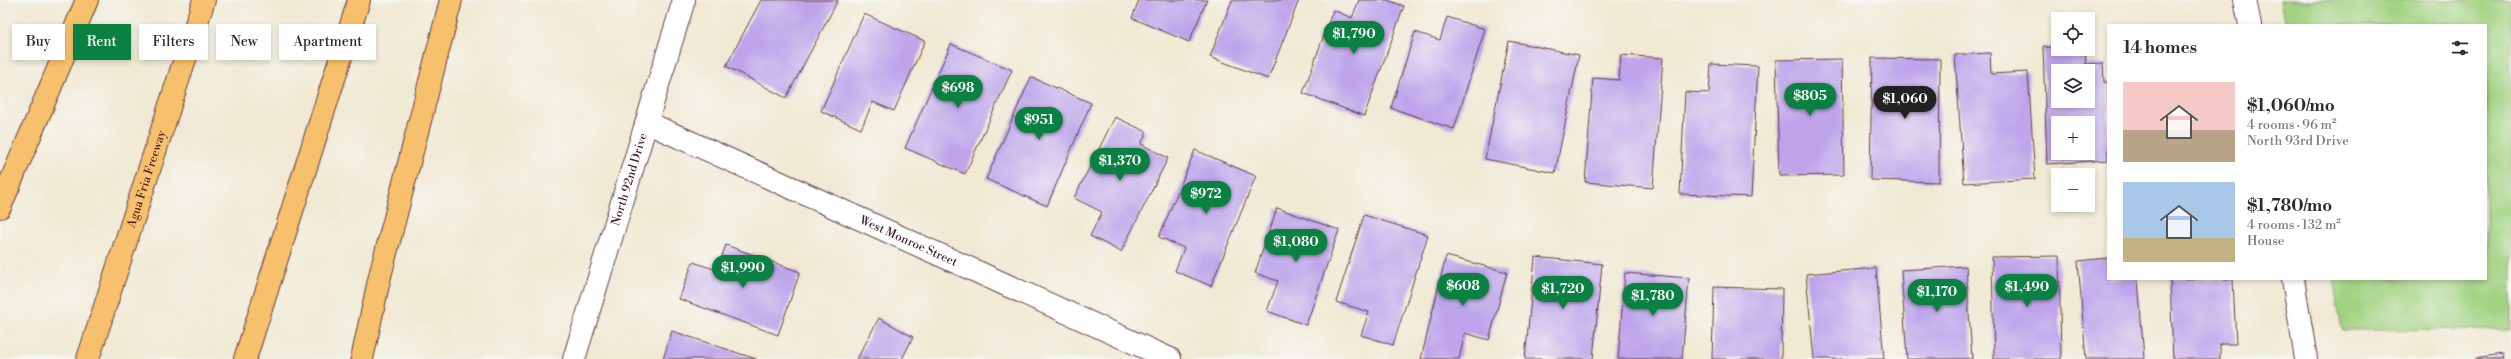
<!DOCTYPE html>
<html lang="en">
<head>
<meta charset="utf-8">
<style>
	body { margin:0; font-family:"Libre Bodoni",serif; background:#f2f2f3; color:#2b2b33; height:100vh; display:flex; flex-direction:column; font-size:15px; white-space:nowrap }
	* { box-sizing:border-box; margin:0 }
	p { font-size:13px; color:#7c7c81 }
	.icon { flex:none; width:22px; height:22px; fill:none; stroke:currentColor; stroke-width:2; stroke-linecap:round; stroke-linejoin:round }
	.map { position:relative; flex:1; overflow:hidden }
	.drawer { position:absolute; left:2107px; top:24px; width:380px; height:256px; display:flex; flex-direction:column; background:#fff; border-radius:0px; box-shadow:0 2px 6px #0003 }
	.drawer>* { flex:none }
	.guide { position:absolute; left:12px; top:24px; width:380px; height:36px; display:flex; gap:8px }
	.buttons { position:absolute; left:2051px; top:12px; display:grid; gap:8px }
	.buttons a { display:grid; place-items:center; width:44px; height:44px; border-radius:0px; background:#fff; box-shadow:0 2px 6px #0003; font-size:20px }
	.price { position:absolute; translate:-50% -34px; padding:0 9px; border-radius:14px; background:#0b8043; color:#fff; font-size:13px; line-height:26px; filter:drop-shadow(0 1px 2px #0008) }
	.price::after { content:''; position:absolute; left:50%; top:24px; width:12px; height:9px; margin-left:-6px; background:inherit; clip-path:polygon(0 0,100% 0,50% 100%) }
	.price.on { background:#222; color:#fff }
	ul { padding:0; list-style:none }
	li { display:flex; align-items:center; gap:12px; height:100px; padding:0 16px }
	li span { display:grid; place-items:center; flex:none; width:112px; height:80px; border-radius:0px; color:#555 }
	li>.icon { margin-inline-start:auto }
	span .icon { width:48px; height:48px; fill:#fffc; stroke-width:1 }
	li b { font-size:17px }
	h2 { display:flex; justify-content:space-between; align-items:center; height:48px; padding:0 16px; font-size:17px }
	.tag { padding:0 14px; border-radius:0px; background:#fff; box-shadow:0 2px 6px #0003; font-size:14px; line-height:36px }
	.tag.on { background:#0b8043; color:#fff }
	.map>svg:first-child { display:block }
</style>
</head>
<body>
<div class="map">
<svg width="2511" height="359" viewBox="0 0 2511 359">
	<rect width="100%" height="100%" fill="#f6f6f2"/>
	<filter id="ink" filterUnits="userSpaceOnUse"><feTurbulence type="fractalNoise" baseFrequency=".025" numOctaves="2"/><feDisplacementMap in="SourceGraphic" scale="8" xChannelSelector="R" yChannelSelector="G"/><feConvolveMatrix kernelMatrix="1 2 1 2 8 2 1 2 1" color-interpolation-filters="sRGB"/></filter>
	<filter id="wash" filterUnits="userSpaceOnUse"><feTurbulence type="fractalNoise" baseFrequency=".012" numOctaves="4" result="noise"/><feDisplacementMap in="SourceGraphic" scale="16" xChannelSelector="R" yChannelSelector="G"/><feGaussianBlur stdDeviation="0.9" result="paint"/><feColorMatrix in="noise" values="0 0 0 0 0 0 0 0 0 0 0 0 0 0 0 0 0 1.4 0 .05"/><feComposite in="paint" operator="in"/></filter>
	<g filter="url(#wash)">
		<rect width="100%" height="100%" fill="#f0e9d3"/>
		<path fill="#a2d382" stroke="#767956" d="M2281,0H2511V329L2342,330L2333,279H2486V25H2286Z"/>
		<g id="blocks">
			<path fill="#bda4eb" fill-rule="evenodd" d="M761,0H838L786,98L726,66Z
				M1139,0H1207L1189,42L1132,18Z
				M1232,0H1299L1268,79L1210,57Z
				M1359,0H1387L1404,6L1364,116L1303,93L1333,10L1352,18Z
				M864,14L925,41L894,111L873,102L861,129L821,111Z
				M1447,17L1485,29L1454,129L1391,108L1415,32L1440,40Z
				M1509,41L1579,55L1555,173L1485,159Z
				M951,44L1012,70L965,174L905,148Z
				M2043,47L2085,49L2086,64L2103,63L2104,82H2108V160L2047,164ZM2058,71H2088V101H2058ZM2058,123H2088V153H2058Z
				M1990,53L1991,74L2028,72L2035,179L1964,183L1955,55Z
				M1621,55L1663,58L1653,188L1585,182L1593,78L1619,80Z
				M1872,58L1940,59L1939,182L1870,180Z
				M1842,59L1844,175L1779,176L1776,60Z
				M1711,64L1758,66L1751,197L1680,194L1685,92L1709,93Z
				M1031,77L1091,103L1047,206L986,179Z
				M1115,117L1147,132L1141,144L1168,158L1121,252L1090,236L1102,212L1074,198Z
				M1195,150L1256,176L1211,286L1175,271L1184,248L1159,237Z
				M1277,208L1339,230L1306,325L1267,311L1278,281L1255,273Z
				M1364,215L1428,235L1393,345L1361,335L1369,312L1336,302Z
				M726,245L800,272L778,335L679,299L693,262L717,270Z
				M1446,256L1507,272L1489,340L1465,333L1459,359H1421Z
				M2059,256L2061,359H1994L1992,257Z
				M1535,257L1602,264L1593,359H1525Z
				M2108,258V279H2138L2144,359H2086L2078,261Z
				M1966,266L1972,359H1907L1901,270Z
				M1876,268L1884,359H1814L1806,274Z
				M1625,273L1689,278L1682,359H1618Z
				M2170,279H2233L2236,344H2220V359H2173Z
				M1714,287L1782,289L1781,359H1712Z
				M879,318L913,337L902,359H857Z
				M672,331L756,359H663Z
				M2502,354L2503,359H2476L2475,358Z"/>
		</g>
	</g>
	<g filter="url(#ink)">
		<use href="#blocks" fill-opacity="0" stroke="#633d44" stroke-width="1"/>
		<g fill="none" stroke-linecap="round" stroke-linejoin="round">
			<defs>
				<g id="minor">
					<path d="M2245,0L2250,25"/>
					<path id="s1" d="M648,123L1170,359"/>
					<path d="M2293,279L2306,359"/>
					<path id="s2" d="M574,359L684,0"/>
				</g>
				<g id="motorway">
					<path d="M0,207L87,0"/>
					<path id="s3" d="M88,359L204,0"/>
					<path d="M245,359L359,0"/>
					<path d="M362,359L379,280L451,0"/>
				</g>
			</defs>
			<use href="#minor" stroke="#633d44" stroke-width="24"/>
			<use href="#motorway" stroke="#633d44" stroke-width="24"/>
			<use href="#minor" stroke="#fff" stroke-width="22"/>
			<use href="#motorway" stroke="#f7c06c" stroke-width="22"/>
		</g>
	</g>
	<g text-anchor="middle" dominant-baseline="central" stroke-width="3.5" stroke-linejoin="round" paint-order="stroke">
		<g font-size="12" fill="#4a1f2b" stroke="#f6f6f2">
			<text stroke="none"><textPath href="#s3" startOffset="189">Agua Fria Freeway</textPath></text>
			<text stroke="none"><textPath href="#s2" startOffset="188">North 92nd Drive</textPath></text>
			<text stroke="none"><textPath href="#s1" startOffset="286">West Monroe Street</textPath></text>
		</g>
	</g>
</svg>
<div class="buttons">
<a><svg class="icon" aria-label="locate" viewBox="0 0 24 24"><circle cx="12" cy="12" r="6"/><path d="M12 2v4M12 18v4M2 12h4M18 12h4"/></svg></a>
<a><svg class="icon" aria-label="layers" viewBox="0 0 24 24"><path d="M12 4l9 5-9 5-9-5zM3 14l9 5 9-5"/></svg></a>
<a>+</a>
<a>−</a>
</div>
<b class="price" style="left:1354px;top:55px">$1,790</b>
<b class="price" style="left:958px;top:109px">$698</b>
<b class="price" style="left:1810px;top:117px">$805</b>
<b class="price on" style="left:1905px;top:120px">$1,060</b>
<b class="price" style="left:1039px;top:141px">$951</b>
<b class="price" style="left:1120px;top:182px">$1,370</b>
<b class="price" style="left:1206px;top:215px">$972</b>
<b class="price" style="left:1296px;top:263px">$1,080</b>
<b class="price" style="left:743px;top:289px">$1,990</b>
<b class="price" style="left:1463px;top:307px">$608</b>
<b class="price" style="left:2027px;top:308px">$1,490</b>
<b class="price" style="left:1563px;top:310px">$1,720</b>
<b class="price" style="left:1937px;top:313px">$1,170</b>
<b class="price" style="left:1653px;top:317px">$1,780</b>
<div class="guide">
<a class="tag">Buy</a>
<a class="tag on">Rent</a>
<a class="tag">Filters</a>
<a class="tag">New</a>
<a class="tag">Apartment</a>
</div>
<section class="drawer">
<h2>14 homes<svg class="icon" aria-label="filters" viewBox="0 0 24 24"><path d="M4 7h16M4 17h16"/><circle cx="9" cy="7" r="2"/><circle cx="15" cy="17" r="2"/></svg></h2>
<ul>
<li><span style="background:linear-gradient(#f6c9c9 60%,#b9a48a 0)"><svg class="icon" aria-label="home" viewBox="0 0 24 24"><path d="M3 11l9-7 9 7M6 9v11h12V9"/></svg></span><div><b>$1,060/mo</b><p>4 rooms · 96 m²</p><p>North 93rd Drive</p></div></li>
<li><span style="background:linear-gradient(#a9c7e8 70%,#c2b280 0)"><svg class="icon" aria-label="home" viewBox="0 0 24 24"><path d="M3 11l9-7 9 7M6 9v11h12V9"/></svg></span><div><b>$1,780/mo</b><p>4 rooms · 132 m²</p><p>House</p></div></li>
</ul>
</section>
</div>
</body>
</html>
